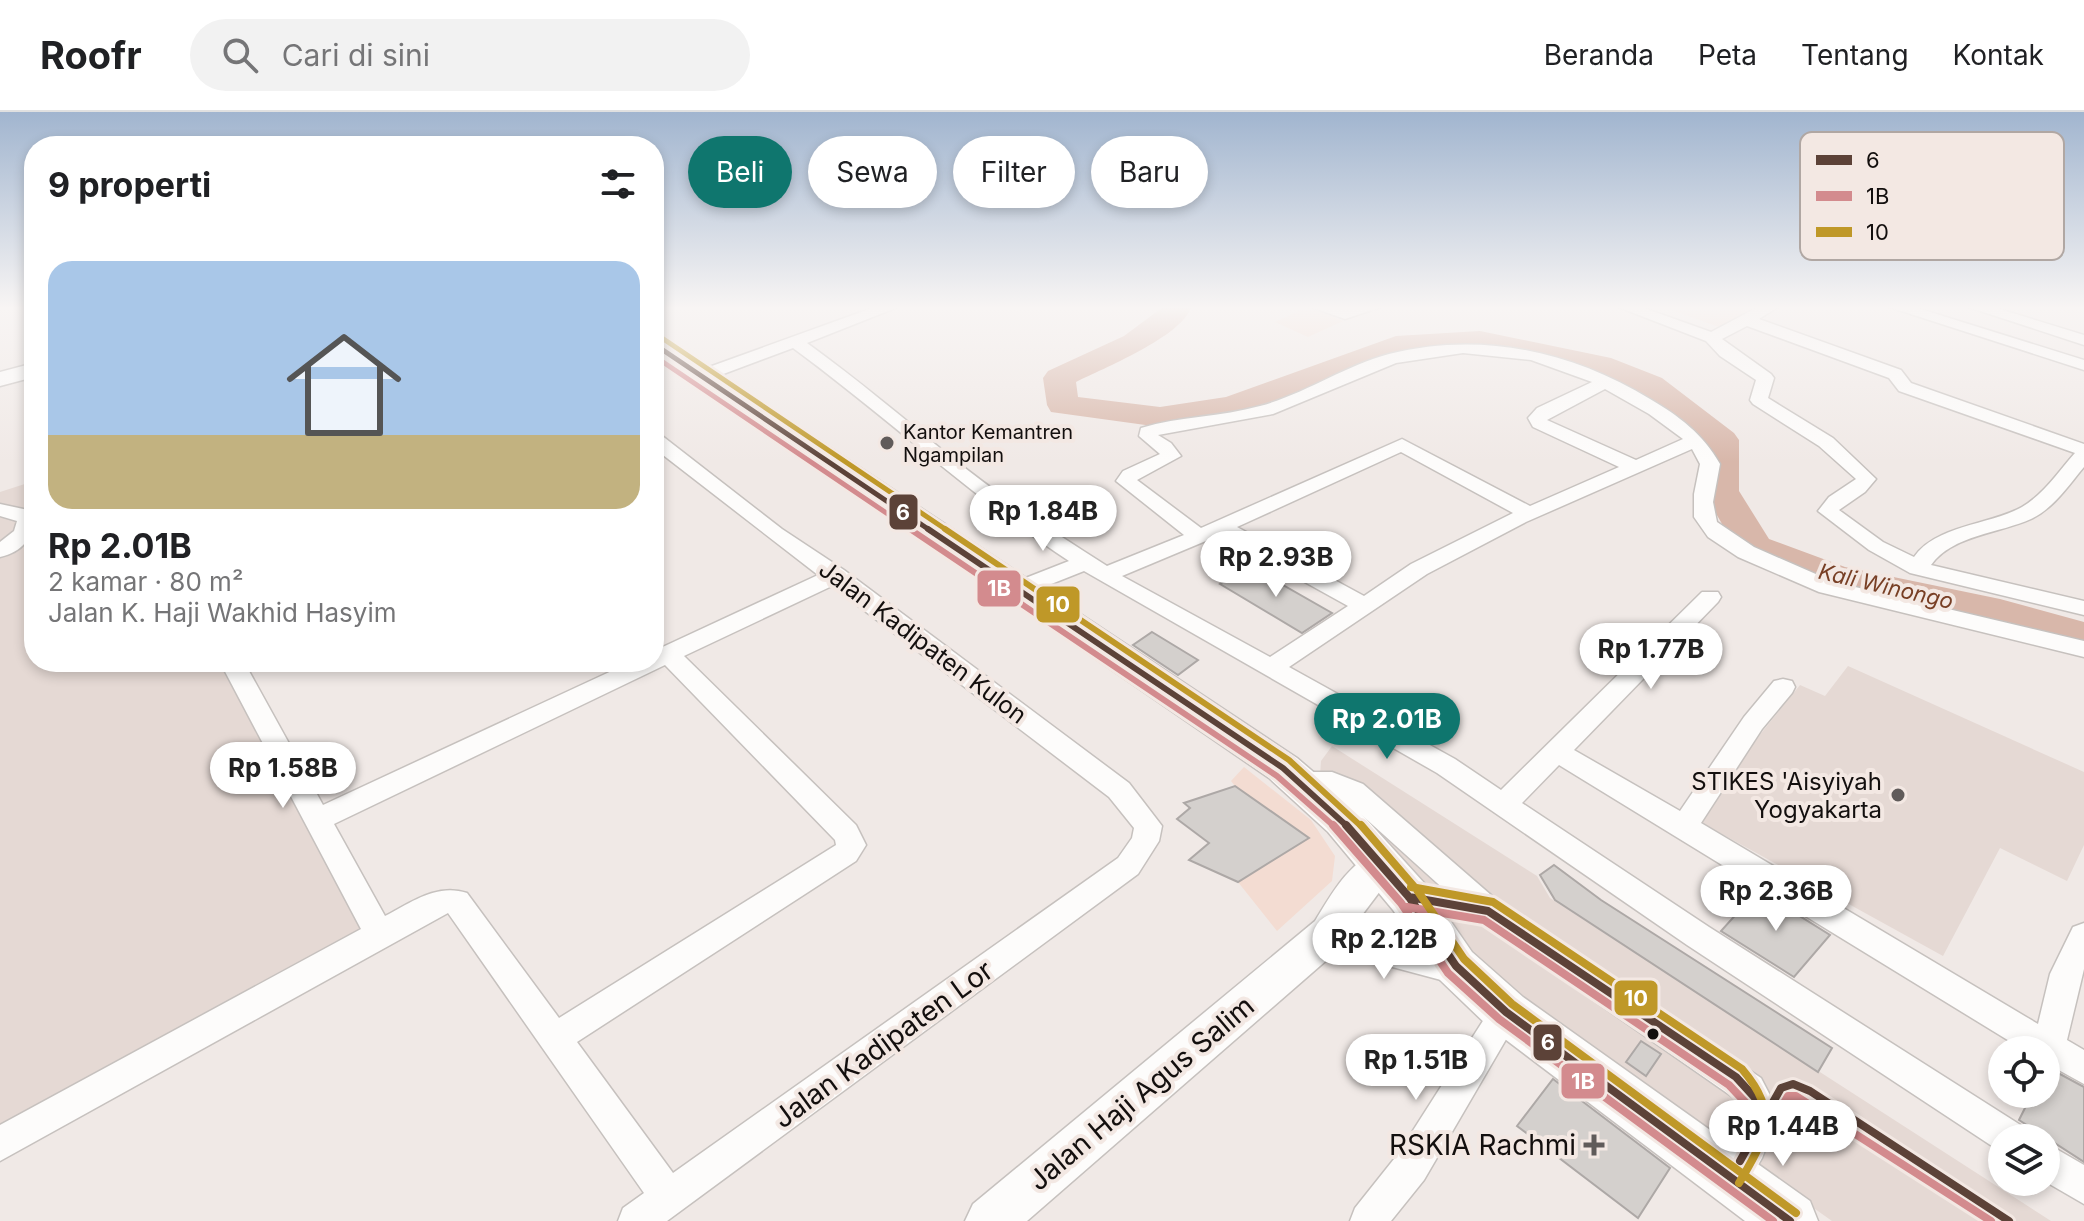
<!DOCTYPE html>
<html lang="id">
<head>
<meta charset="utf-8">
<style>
	body { margin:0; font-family:Inter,sans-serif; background:#f2f2f2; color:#202124; height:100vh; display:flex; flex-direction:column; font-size:30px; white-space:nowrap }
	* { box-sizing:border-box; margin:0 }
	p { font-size:26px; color:#757577 }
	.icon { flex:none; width:44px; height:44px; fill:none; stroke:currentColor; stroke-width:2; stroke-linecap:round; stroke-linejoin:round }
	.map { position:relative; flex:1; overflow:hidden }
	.side { position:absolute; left:24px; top:24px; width:640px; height:536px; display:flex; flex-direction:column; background:#fff; border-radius:32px; box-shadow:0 4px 12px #0003 }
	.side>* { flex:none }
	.guide { position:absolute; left:688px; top:24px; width:760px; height:72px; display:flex; gap:16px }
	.fabs { position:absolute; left:1988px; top:924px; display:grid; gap:16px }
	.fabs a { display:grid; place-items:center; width:72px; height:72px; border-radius:50%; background:#fff; box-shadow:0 4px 12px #0003; font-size:40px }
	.price { position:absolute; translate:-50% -68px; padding:0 18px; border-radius:28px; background:#fff; color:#222; font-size:26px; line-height:52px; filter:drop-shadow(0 2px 4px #0008) }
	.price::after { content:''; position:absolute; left:50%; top:48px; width:24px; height:18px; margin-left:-12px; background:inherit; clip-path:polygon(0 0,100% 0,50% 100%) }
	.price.active { background:#0f766e; color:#fff }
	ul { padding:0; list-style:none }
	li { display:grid; align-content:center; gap:16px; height:424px; padding:0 24px }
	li+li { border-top:2px solid #e0e0e0 }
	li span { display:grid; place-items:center; height:248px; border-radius:24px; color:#555 }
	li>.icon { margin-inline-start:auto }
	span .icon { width:144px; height:144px; fill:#fffc; stroke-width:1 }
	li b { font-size:34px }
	h2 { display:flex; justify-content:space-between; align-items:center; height:96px; padding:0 24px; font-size:34px }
	.pill { padding:0 28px; border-radius:36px; background:#fff; box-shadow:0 4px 12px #0003; font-size:28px; line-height:72px }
	.pill.active { background:#0f766e; color:#fff }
	header { display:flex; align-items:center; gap:48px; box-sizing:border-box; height:112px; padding:0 40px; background:#fff; border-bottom:2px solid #e0e0e0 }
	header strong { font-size:38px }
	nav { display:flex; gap:44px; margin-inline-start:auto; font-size:28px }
	.search { width:560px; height:72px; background:#f2f2f2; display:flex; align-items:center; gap:20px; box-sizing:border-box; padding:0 28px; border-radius:44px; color:#757577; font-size:30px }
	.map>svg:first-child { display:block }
</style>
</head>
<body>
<header>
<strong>Roofr</strong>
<div class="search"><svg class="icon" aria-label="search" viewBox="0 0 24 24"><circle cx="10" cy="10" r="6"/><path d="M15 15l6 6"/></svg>Cari di sini</div>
<nav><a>Beranda</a><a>Peta</a><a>Tentang</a><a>Kontak</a></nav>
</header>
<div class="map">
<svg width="2084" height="1109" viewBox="0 0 2084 1109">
	<rect width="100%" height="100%" fill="#f0e9e6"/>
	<path fill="#e5d9d4" d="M34,369V550H227L366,828L0,1025V380Z
		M1848,554L2084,660V733L2067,769L2000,736L1943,844L1693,706L1800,573L1825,584Z
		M1332,634L1537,764L1550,786L2051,1109H1832L1503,876L1374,722L1320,664L1321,649Z"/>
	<path fill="#f3dcd2" d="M1307,195H1310L1343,209L1308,225L1275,210Z
		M1663,195H1754L1719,215Z
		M1244,655L1311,708L1335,744L1332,769L1277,819L1238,770L1235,674L1231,669Z"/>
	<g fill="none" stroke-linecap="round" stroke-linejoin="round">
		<path fill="#d8b7aa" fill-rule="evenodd" d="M1163,195H1191C1183,224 1102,257 1076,270L1078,285L1160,295L1226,285L1396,224L1480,219L1611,246L1662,266L1734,321L1739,328V379L1769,427L1845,455L2000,487L2084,510V538L1994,512L1821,474L1740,443L1703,379L1705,331L1640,280L1591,260L1480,237L1411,239L1244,301L1160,315L1051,300L1047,293L1043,266L1048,259L1124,224Z"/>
	</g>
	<path fill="#d4d0cd" stroke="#ada8a6" stroke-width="2" d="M1248,453L1332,501L1302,521L1220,472Z
		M1152,520L1198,548L1178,563L1133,533Z
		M1235,674L1309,726L1238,770L1189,748L1209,731L1177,707L1190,696L1184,691Z
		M1554,753L1601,788L1832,936L1818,960L1555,788L1540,763Z
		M1758,778L1830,823L1794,865L1721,819Z
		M1641,929L1661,942L1646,964L1626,950Z
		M2047,955L2084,975V1050L2019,1008L2032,982H2046Z
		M1553,967L1670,1056L1638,1106L1517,1014Z"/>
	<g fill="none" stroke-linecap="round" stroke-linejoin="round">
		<defs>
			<path id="minor" d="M875,195H898L807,231C857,267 903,306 951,345C1001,385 1053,420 1107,454L1184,423L1116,369L1123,359L1160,342L1139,324L1141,316C1180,304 1221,305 1260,294C1305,282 1344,254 1389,242C1481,219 1571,239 1650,287C1679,304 1703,322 1720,352L1713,390L1717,410L1754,435L1834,470L2084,529V545L1819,480L1738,445L1708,425L1694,405V382L1700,352L1692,337L1526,410L1427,462L1289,555L1455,647L1501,678L1702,480H1718L1721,485L1718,490L1574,638L1680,699L1744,605L1774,569L1783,567L1792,569L1795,575L1792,581L1762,617L1701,711L2038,912L2050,862L2073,815L2084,811V857L2067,928L2084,938V972L2046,951V938H2024L1559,653L1522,691L1709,815L2022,1014L2028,1026H2002V1040L1998,1038L1687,833L1437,661L1084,459L1026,482H1010L1007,477L1010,472L1069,449C972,385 887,305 793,236L710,267L704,268L695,263L698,259ZM1463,241L1531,248L1592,270L1537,296L1528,306L1533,315L1619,355L1530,394L1402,327L1201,416L1137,368L1181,344L1171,331L1158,323L1273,302L1396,251ZM1605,277L1649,302L1683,327L1636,348L1547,308ZM1401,340L1513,401L1411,452L1364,484L1237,415ZM1220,423L1348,494L1270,545L1122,464Z
				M1311,195H1381L1345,207Z
				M1618,195H1641L1711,220L1758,195H1778L1759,207L1901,258L1911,271L2084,332V355C2068,374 2054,396 2031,407C2001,421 1952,423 1931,453L2084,489V503L1910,461L1869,438L1818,399L1829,385L1856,367L1819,334L1753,292L1750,288L1756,268L1720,244L1706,229ZM1747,214L1889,266L1899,279L2075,341C2058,360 2044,382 2022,395C1990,413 1936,413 1914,445L1883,430L1839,398L1865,380L1876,367L1833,326L1768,286L1774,266L1771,262L1722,227Z
				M1889,195H1914L2084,248V258Z
				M1968,195H1993L2084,223V233Z
				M654,321L661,323L782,417L844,458L1129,671L1162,714L1159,729L1138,762L667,1109H618L623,1096L644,1081L448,801L0,1049V1013L361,817L220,550H244L323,693L631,550H654V539L818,463L654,336ZM832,474L1109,685L1134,716L1132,726L1118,746L673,1061L577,930L856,749L866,733L856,713L684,544ZM665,553L835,728L836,733L559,906L467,781C437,771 412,790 385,804L334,712Z
				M0,392L28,398L34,403C34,426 22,440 0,445V430L14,419L17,409L0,404Z
				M1300,660H1332L1363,672L1499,790L1761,966L1773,989L1775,1012L1762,1046L1743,1079L1730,1084L1717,1079L1712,1066C1722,1041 1749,1017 1737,988L1481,810L1399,794L1394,785L1399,776L1409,773L1447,780L1343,686L1329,680L1291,677L1287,670L1291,663Z
				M1506,886L1517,890L1522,900L1424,1068L1391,1109H1350L1355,1096L1398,1042L1495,890Z
				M2046,1031L2084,1053V1092L2046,1070Z"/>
			<path id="tertiary" d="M34,251V265L0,274V260Z
				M1380,739L1394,743L1399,754L1356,811L1471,841L1477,854L1471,867L1456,872L1336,840L1027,1109H965L973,1092L1315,809C1331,783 1349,749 1380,739Z"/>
			<path id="secondary" d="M654,225L713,258L1297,646L1358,698L1425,772L1472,840L1523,885L1810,1089L1818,1109H1745L1489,915L1440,868L1393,798L1328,720L1269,666L654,243Z"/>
		</defs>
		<use href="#minor" stroke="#c6c1be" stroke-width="3"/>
		<use href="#tertiary" stroke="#c6c1be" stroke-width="3"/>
		<use href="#secondary" stroke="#c6c1be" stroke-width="3"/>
		<use href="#minor" fill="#fdfcfb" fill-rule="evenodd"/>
		<use href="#tertiary" fill="#fdfcfb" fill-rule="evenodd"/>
		<use href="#secondary" fill="#fdfcfb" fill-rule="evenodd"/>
		<defs>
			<path id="bus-1-far2" d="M654,232L931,419"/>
			<path id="bus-1-far1" d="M928,417L1283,656L1348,715"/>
			<path id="bus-1" d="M1346,713L1409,785L1456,854L1506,900L1790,1109
				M1409,785L1488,799L1736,965L1757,988L1760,1012
				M1740,1049L1781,976L1793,972L1810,979L2009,1109"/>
			<path id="bus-2-far2" d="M654,244L913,419"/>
			<path id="bus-2-far1" d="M910,417L1277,664L1335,715"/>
			<path id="bus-2" d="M1333,713L1401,791L1448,861L1499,907L1773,1109
				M1407,795L1484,808L1729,973L1747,992L1750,1013
				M1769,1017L1788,984H1796L1991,1109"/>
			<path id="bus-3-far2" d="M659,224L948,419"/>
			<path id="bus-3-far1" d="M945,417L1289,648L1362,715"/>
			<path id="bus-3" d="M1361,713L1417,778L1464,847L1512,892L1796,1101
				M1411,775L1493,790L1742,957C1780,1002 1766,1025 1739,1071"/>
		</defs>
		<use href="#bus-1-far2" stroke="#f3e8e3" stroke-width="10"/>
		<use href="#bus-1-far1" stroke="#f3e8e3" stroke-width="12"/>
		<use href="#bus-1" stroke="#f3e8e3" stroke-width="14"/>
		<use href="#bus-2-far2" stroke="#f3e8e3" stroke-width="10"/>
		<use href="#bus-2-far1" stroke="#f3e8e3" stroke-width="12"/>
		<use href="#bus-2" stroke="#f3e8e3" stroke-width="14"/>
		<use href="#bus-3-far2" stroke="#f3e8e3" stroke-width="10"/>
		<use href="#bus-3-far1" stroke="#f3e8e3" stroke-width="12"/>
		<use href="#bus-3" stroke="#f3e8e3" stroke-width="14"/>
		<use href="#bus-1-far2" stroke="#5c4238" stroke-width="5"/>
		<use href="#bus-1-far1" stroke="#5c4238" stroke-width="6"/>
		<use href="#bus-1" stroke="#5c4238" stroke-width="8"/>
		<use href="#bus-2-far2" stroke="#d38b8e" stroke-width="5"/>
		<use href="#bus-2-far1" stroke="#d38b8e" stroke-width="6"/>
		<use href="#bus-2" stroke="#d38b8e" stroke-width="8"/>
		<use href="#bus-3-far2" stroke="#bf9828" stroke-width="5"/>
		<use href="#bus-3-far1" stroke="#bf9828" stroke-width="6"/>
		<use href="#bus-3" stroke="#bf9828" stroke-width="8"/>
	</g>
	<linearGradient id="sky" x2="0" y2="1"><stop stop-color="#a1b5cf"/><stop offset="0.56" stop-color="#f8f5f4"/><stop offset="1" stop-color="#f8f5f4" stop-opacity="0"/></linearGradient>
	<rect width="2084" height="350" fill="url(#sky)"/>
	<g fill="#605b5a" stroke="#f3e8e3" stroke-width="3">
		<circle cx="887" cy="331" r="8"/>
		<circle cx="1898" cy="683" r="8"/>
		<path d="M1590 1021h8v8h8v8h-8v8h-8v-8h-8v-8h8z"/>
	</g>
	<circle fill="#130f0e" stroke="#f3e8e3" stroke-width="3" cx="1653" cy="922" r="7"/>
	<g text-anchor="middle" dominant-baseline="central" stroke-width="8" stroke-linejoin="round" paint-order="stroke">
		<g font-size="20" fill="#130f0e" stroke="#f3e8e3" text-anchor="start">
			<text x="903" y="320">Kantor Kemantren<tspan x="903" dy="23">Ngampilan</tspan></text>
		</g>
		<g font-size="22" font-style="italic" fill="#783f25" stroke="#f3e8e3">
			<text transform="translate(1886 474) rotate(13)">Kali Winongo</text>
		</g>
		<g font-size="24" fill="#130f0e" stroke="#f3e8e3">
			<text transform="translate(923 530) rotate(37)">Jalan Kadipaten Kulon</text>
		</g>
		<g font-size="24" fill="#130f0e" stroke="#f3e8e3" text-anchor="end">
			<text x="1882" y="669">STIKES 'Aisyiyah<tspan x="1882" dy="28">Yogyakarta</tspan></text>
		</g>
		<g font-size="28" fill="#130f0e" stroke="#f3e8e3">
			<text transform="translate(883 932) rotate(-36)">Jalan Kadipaten Lor</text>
			<text transform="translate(1141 981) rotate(-40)">Jalan Haji Agus Salim</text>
		</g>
		<g font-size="28" fill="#130f0e" stroke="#f3e8e3" text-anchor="end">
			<text x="1576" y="1033">RSKIA Rachmi</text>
		</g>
	</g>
	<rect x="1800" y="20" width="264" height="128" rx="12" fill="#f3e8e3" stroke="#b0a7a3" stroke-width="2"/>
	<rect x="1816" y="43" width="36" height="10" fill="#5c4238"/>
	<rect x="1816" y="79" width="36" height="10" fill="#d38b8e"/>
	<rect x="1816" y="115" width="36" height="10" fill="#bf9828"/>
	<g font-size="22" fill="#130f0e">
		<text x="1866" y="56">6</text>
		<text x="1866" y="92">1B</text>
		<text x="1866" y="128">10</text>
	</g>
	<g stroke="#f3e8e3" stroke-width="3">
		<rect x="888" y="381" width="31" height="38" rx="8" fill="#5c4238"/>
		<rect x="976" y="457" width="46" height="39" rx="8" fill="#d38b8e"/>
		<rect x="1035" y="473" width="46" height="39" rx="8" fill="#bf9828"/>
		<rect x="1613" y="867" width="46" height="38" rx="8" fill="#bf9828"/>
		<rect x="1532" y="911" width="31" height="39" rx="8" fill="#5c4238"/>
		<rect x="1560" y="950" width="46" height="38" rx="8" fill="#d38b8e"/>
	</g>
	<g font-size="22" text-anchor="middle" font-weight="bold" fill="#fff">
		<text x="903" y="408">6</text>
		<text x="999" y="484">1B</text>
		<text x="1058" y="500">10</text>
		<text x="1636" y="894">10</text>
		<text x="1548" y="938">6</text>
		<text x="1583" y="977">1B</text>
	</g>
</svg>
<div class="fabs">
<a><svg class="icon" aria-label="locate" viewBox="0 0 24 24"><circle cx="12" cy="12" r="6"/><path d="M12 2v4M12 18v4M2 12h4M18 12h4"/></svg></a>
<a><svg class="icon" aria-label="layers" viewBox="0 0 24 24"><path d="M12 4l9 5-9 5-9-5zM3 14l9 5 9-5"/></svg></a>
</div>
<b class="price" style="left:1043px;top:441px">Rp 1.84B</b>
<b class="price" style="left:1276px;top:487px">Rp 2.93B</b>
<b class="price" style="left:1651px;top:579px">Rp 1.77B</b>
<b class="price active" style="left:1387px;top:649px">Rp 2.01B</b>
<b class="price" style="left:283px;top:698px">Rp 1.58B</b>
<b class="price" style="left:1776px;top:821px">Rp 2.36B</b>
<b class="price" style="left:1384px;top:869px">Rp 2.12B</b>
<b class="price" style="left:1416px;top:990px">Rp 1.51B</b>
<b class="price" style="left:1783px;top:1056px">Rp 1.44B</b>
<div class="guide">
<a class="pill active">Beli</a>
<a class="pill">Sewa</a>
<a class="pill">Filter</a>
<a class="pill">Baru</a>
</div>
<section class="side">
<h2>9 properti<svg class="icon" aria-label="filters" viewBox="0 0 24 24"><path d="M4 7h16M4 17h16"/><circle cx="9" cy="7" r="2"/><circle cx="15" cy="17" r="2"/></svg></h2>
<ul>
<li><span style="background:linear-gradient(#a9c7e8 70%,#c2b280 0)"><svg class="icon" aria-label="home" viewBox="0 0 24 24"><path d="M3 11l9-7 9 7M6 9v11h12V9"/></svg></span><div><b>Rp 2.01B</b><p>2 kamar · 80 m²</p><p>Jalan K. Haji Wakhid Hasyim</p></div></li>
</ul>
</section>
</div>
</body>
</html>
